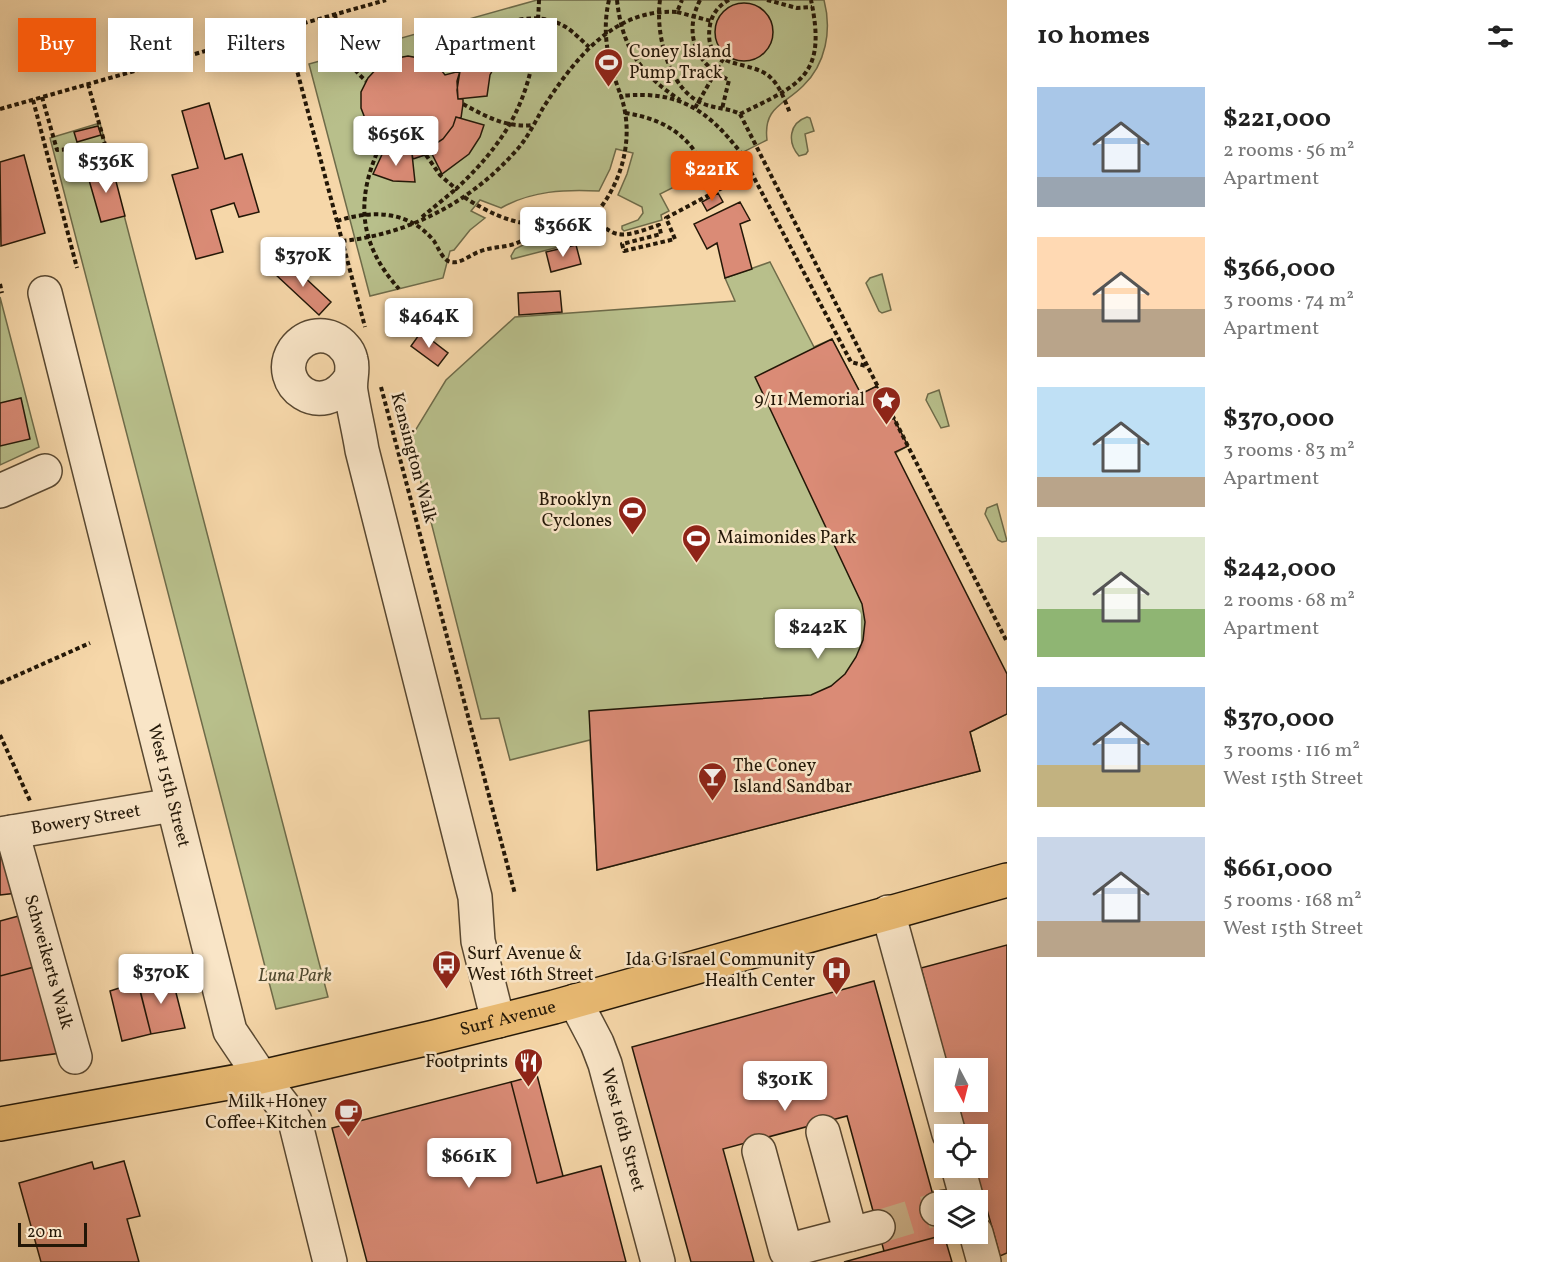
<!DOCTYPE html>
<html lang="en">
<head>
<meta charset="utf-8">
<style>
	body { margin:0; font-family:Vollkorn,serif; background:#f6f6f6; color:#222; height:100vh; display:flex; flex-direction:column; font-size:22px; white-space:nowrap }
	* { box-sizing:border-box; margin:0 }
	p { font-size:20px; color:#767676 }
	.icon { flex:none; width:33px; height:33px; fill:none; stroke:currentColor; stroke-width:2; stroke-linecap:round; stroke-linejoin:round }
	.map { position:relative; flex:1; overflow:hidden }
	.drawer { display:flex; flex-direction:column; background:#fff; width:540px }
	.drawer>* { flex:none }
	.top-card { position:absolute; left:18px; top:18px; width:570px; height:54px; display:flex; gap:12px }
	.needle { width:39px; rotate:173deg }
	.tools { position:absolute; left:934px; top:1058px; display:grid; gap:12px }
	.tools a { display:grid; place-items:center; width:54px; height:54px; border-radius:0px; background:#fff; box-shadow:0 3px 15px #0003; font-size:30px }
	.scale { position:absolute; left:18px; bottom:15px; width:69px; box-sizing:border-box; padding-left:6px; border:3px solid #231707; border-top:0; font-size:16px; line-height:21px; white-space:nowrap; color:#231707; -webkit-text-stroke:4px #f9e5c7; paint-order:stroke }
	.price { position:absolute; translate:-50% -51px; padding:0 14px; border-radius:6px; background:#fff; color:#222; font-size:20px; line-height:39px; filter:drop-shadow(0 2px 3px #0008) }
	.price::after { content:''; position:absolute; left:50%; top:36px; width:18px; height:14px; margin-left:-9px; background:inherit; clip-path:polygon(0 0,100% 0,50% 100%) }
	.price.selected { background:#ea580c; color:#fff }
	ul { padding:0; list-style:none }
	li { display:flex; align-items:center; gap:18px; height:150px; padding:0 30px }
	li span { display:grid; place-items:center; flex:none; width:168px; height:120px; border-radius:0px; color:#555 }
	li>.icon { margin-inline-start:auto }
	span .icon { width:72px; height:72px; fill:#fffc; stroke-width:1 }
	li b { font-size:26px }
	h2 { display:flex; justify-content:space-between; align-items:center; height:72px; padding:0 30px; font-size:26px }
	.pill { padding:0 21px; border-radius:0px; background:#fff; box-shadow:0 3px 15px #0003; font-size:21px; line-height:54px }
	.pill.selected { background:#ea580c; color:#fff }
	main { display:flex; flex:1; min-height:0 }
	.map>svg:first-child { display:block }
</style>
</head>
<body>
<main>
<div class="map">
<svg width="1007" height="1262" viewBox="0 0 1007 1262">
	<rect width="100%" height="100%" fill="#f6d7a9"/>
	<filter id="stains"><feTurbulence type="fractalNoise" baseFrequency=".00333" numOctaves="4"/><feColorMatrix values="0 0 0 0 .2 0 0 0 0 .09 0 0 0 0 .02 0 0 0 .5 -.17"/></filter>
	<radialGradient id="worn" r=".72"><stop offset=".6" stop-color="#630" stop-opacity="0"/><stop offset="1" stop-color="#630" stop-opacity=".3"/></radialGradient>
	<path fill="#b8bf8b" stroke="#6e6b49" stroke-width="1.5" d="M537,0H824C832,30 826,64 803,86C784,105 763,107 767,140L660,194L669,211L661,215L662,220L624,231L622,229V226L638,220L643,213L642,207L618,195L627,174L633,153L616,149L610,169L599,191C565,189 531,191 501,208L480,200L471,211L485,218L470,230L454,250L450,251L443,278L370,296L309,64Z
		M807,117L810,118L814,131L805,134L808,151L806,154L799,156C787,142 789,123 807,117Z
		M100,123L328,997L276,1009L50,138Z
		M584,230L591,231L594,238L512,259L511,256L515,249L539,237L553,239L570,232Z
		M770,262L814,347L832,339L861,394L877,386L908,446L895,453L1007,714L970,732L980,771L597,870L590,740L510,760L499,718L481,719L410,439L446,380L515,317L735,301L725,278Z
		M882,274L891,310L882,313L879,311L866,283L870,278Z
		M0,297L39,447L0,465Z
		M939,390L949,426L941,428L926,400L928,394Z
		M997,504L1007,541L1002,542L998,540L985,514L987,508Z"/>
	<path fill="#da8b76" stroke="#231707" stroke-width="1.5" d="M715 32a29 29 0 1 1 58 0a29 29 0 1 1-58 0Z
		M477,38L500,57L490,75L487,96L458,99L457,81L460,71L464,60Z
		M408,56L424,59L438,66L445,75L460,71L457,90L458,99H463V104L461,118L456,117L453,126L443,139L429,148L431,153L413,159L412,154H403L385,148L387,144L374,134L366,121L361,108V92L368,78L379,66L392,59Z
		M209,103L225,159L242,154L259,212L239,217L234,203L211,210L223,252L196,259L172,175L198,168L182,111Z
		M456,117L484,125L480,137L469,154L442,174L429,148L443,139L453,126Z
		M98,126L101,135L77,142L74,132Z
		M385,148L403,154H412L415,182L393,181L373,174Z
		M24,155L45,233L1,246L0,162Z
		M112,166L125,216L101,222L87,173Z
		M718,193L723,202L707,211L702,202Z
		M740,202L750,220L740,224L752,269L725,278L717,243L707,249L694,224Z
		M576,245L581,264L551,272L546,252Z
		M287,261L331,302L319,315L275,274Z
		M560,291L562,312L519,315L518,293Z
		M421,332L448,353L438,366L411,346Z
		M832,339L861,394L877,386L908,446L895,452L1007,674V714L970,732L980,771L597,870L589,711L811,695L831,686L845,674L856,657L863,640L865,622L862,604L755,377Z
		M21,398L30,439L0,446V403Z
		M8,856L17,893L0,895V857Z
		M26,914L38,966L0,976V921Z
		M1007,945V1253L1000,1256L975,1167H978V1134H966L957,1101H978V1068H948L921,968Z
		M38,966L61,1053L0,1061V976Z
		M156,975L158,985L173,981L185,1028L151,1034L137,979Z
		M874,981L944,1235L884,1251L847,1116L723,1149L754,1262H691L632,1047Z
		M138,982L151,1034L122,1041L110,991Z
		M537,1075L563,1176L537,1183L511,1082Z
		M511,1082L537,1183L601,1166L626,1262H367L332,1128Z
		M124,1161L140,1216L127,1219L139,1262H41L19,1183L92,1162L94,1169Z
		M944,1235L952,1262H844L884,1251Z"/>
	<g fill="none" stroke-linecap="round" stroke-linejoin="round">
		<path stroke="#ccb189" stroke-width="33" stroke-dasharray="33 16" stroke-linecap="butt" d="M878,1227L937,1209"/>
		<defs>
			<g id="minor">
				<path id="s1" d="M45,293L230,1031L261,1077L295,1121L330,1262"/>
				<path d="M350,379C322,422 272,384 294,350C300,342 307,337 317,336C328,335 338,339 345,348C348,351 350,356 351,360C354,370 349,381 351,392C354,411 359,431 362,450L475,897L478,941L498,1021"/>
				<path d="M0,491L45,471"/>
				<path id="s2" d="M12,832L75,1057"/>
				<path id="s3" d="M0,834L173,805"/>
				<path d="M888,912L949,1134"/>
				<path id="s4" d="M575,1001L597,1043L605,1064L658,1262"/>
				<path d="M823,1132L851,1234"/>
				<path d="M759,1151L786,1251L878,1227"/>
				<path d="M958,1167L967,1200"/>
				<path d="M937,1209L945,1207"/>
				<path d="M976,1233L984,1262"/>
			</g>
			<g id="major">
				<path id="s5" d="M0,1124L261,1077L434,1037L554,1007L1007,880"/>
			</g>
		</defs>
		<use href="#minor" stroke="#584730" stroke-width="36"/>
		<use href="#major" stroke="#231707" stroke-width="36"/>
		<path stroke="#231707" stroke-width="4" stroke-dasharray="4.5 3" stroke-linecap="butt" d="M609,0C601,35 609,64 621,96
			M617,0C622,47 640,74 680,100
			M660,0C655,34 669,91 704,104C716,109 729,108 740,114L1007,642
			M700,0C683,34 696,65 729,80L722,109
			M729,0C719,5 712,14 710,25C702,72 749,58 770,77C780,86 785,101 790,113
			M767,0L797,8L812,7
			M677,12L711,21
			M335,14C339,41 345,63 366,81
			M286,29L365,327
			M481,42C499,19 537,11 564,26C573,31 581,40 589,47
			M88,84L111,166
			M42,97L57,150L100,147L106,167
			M33,100L77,268
			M463,104C485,116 506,128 532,125
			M695,108L723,59
			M0,109L386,0
			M625,113C674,120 705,147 711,197
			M740,114C801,84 827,76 811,0
			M383,140C355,196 357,242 399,289
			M426,155L440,175L456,189C518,131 536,84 539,0
			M464,197C513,229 540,228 596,222C602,224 605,229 612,232C625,239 645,229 659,225L661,234L622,244L624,251L675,239L666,218L752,172
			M422,217L456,189
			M337,221C371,210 409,210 434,241C438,247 443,261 451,262C461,264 471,254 481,251C494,246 509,248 521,241C526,237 528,232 531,226
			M587,223C620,191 636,141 621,96C678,90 707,109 741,153L851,362L866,366
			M342,241C407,235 470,202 513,154C526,141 534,124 543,108C574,60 613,8 677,12L682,0
			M0,284L2,293
			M381,387L515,894
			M0,683L90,643
			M0,735L31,803"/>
		<use href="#minor" stroke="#f9e5c7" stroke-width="33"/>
		<use href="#major" stroke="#ebbc74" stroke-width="33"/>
	</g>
	<defs>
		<symbol id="stadium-pin" viewBox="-11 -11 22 30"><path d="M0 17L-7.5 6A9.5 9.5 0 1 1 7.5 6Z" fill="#8f2418" stroke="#f9e5c7"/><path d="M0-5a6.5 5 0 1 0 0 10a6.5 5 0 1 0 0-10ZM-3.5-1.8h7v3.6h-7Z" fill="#fff"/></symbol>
		<symbol id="sight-pin" viewBox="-11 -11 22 30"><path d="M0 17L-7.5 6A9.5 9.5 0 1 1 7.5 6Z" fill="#8f2418" stroke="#f9e5c7"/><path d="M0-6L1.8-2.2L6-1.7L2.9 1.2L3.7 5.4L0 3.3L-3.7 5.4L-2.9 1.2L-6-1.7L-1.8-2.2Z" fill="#fff"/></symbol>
		<symbol id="bar-pin" viewBox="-11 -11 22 30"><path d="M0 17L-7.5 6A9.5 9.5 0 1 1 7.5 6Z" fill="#8f2418" stroke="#f9e5c7"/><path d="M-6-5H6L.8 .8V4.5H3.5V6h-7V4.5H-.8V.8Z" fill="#fff"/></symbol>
		<symbol id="bus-pin" viewBox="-11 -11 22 30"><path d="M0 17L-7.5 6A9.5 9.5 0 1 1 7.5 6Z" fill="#8f2418" stroke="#f9e5c7"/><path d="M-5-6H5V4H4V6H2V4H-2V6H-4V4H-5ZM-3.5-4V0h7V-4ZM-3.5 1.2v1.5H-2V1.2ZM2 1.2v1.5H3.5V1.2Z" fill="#fff"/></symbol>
		<symbol id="hospital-pin" viewBox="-11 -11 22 30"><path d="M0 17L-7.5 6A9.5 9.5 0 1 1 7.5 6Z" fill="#8f2418" stroke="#f9e5c7"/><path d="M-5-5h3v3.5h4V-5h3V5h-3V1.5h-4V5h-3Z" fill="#fff"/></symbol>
		<symbol id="restaurant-pin" viewBox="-11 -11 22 30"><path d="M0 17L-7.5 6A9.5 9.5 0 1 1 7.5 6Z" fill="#8f2418" stroke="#f9e5c7"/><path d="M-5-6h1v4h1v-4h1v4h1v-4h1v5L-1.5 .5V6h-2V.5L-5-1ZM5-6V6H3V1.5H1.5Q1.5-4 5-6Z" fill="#fff"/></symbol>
		<symbol id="cafe-pin" viewBox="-11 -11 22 30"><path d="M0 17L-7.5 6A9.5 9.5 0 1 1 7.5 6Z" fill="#8f2418" stroke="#f9e5c7"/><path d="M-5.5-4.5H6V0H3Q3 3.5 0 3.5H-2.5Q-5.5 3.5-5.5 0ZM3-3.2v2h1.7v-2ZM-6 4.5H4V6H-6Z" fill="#fff"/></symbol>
	</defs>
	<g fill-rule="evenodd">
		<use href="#stadium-pin" x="592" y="46" width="33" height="45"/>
		<use href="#sight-pin" x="870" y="384" width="33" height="45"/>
		<use href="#stadium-pin" x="616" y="494" width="33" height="45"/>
		<use href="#stadium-pin" x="680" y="522" width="33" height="45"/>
		<use href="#bar-pin" x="696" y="760" width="33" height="45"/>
		<use href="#bus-pin" x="430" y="948" width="33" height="45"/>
		<use href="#hospital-pin" x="820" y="954" width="33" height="45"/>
		<use href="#restaurant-pin" x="512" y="1046" width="33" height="45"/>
		<use href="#cafe-pin" x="332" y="1096" width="33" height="45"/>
	</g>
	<g text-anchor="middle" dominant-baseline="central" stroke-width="5" stroke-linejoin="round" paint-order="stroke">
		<g font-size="18" fill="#231707" stroke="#f9e5c7" text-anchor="end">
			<text x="629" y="52" text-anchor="start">Coney Island<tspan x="629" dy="21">Pump Track</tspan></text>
			<text x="865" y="400">9/11 Memorial</text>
			<text x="612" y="500">Brooklyn<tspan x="612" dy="21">Cyclones</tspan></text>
			<text x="717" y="538" text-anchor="start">Maimonides Park</text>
			<text x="733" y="766" text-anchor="start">The Coney<tspan x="733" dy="21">Island Sandbar</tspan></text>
			<text x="467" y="954" text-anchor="start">Surf Avenue &amp;<tspan x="467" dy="21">West 16th Street</tspan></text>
			<text x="815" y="960">Ida G Israel Community<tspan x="815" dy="21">Health Center</tspan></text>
			<text x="508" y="1062">Footprints</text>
			<text x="327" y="1102">Milk+Honey<tspan x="327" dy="21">Coffee+Kitchen</tspan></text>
		</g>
		<g font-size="18" fill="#231707" stroke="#f9e5c7">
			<text transform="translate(413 458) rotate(75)">Kensington Walk</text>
			<text stroke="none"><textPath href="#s1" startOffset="508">West 15th Street</textPath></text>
			<text stroke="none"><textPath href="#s3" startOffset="87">Bowery Street</textPath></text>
			<text stroke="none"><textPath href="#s2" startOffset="135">Schweikerts Walk</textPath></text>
			<text stroke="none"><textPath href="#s5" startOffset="519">Surf Avenue</textPath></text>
			<text stroke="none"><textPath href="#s4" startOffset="138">West 16th Street</textPath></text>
		</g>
		<g font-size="18" font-style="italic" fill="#50492f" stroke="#f9e5c7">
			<text x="295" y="976">Luna Park</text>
		</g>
	</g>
	<rect width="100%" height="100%" filter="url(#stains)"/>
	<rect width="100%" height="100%" fill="url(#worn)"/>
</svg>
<div class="tools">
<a><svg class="needle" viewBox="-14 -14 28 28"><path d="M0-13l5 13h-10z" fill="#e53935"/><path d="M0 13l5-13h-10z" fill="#767676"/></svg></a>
<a><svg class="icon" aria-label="locate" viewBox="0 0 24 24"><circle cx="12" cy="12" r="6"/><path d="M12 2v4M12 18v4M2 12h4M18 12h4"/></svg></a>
<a><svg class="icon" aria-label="layers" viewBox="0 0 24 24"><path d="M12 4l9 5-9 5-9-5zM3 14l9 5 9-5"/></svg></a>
</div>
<div class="scale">20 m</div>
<b class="price" style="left:396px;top:167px">$656K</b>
<b class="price" style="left:106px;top:194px">$536K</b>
<b class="price selected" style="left:712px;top:202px">$221K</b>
<b class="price" style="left:563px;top:258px">$366K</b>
<b class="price" style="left:303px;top:288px">$370K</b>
<b class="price" style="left:429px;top:349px">$464K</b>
<b class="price" style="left:818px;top:660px">$242K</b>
<b class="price" style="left:161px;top:1005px">$370K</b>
<b class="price" style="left:785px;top:1112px">$301K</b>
<b class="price" style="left:469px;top:1189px">$661K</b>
<div class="top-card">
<a class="pill selected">Buy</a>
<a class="pill">Rent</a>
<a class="pill">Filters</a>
<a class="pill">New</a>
<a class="pill">Apartment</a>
</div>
</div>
<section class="drawer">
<h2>10 homes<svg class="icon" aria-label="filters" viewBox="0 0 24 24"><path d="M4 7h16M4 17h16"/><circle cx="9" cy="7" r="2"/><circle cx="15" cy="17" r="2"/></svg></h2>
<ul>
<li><span style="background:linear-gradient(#a9c7e8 75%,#9aa5b1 0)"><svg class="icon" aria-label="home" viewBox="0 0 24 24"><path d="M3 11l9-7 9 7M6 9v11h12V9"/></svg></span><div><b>$221,000</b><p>2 rooms · 56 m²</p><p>Apartment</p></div></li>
<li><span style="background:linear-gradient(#ffd9b3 60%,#b9a48a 0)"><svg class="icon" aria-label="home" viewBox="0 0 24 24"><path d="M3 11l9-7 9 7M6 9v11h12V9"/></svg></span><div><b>$366,000</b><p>3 rooms · 74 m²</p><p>Apartment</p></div></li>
<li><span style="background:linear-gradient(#bfe0f5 75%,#b9a48a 0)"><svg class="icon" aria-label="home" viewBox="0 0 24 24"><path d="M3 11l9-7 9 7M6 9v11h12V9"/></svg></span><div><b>$370,000</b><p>3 rooms · 83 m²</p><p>Apartment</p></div></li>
<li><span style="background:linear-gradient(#dfe7d0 60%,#8fb573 0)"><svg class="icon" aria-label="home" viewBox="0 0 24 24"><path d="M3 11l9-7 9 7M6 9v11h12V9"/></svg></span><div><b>$242,000</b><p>2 rooms · 68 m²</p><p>Apartment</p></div></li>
<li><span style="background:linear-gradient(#a9c7e8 65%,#c2b280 0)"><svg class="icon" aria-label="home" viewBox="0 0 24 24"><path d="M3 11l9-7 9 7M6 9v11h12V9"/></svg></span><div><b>$370,000</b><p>3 rooms · 116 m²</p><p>West 15th Street</p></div></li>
<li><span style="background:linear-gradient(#c9d6e8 70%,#b9a48a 0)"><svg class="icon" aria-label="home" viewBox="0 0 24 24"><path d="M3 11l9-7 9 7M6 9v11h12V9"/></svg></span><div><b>$661,000</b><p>5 rooms · 168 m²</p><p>West 15th Street</p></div></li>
</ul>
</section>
</main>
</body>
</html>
